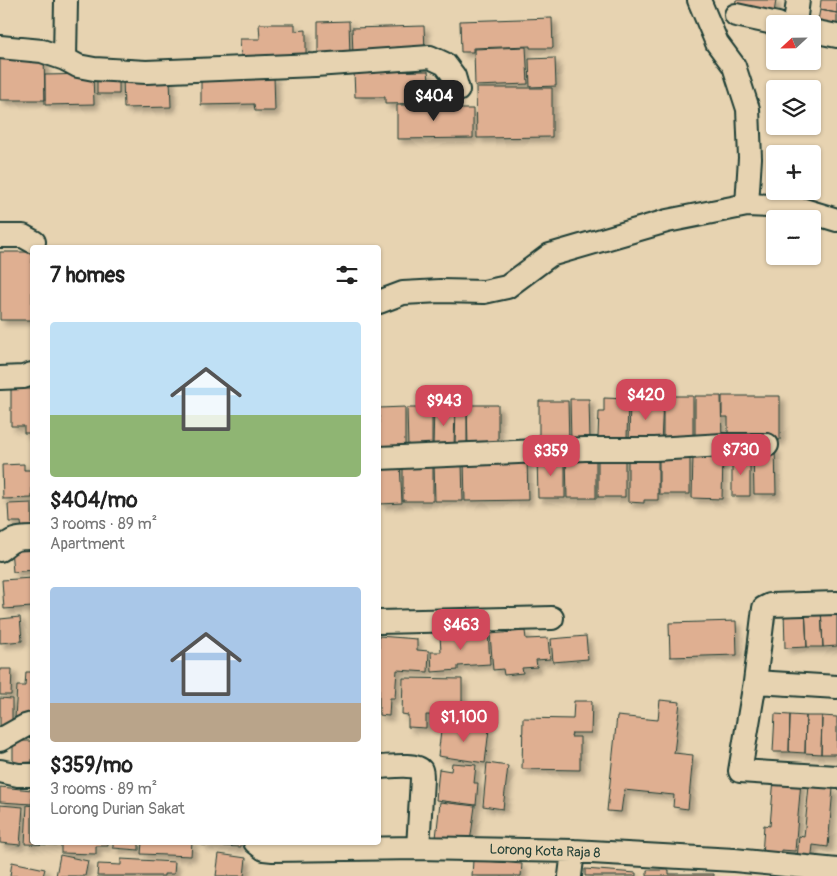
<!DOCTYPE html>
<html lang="en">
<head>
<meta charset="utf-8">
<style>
	body { margin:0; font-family:Pangolin,sans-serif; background:#f2f2f2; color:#222; height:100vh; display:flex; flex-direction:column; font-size:19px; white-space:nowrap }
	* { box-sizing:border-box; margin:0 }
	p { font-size:16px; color:#767676 }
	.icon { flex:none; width:28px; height:28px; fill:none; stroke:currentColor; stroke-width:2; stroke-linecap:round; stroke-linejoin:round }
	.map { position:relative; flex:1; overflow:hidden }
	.drawer { position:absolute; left:30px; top:245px; width:351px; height:600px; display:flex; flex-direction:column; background:#fff; border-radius:5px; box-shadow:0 1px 4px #0004 }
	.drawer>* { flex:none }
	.needle { width:32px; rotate:248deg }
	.fabs { position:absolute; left:766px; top:15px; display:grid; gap:10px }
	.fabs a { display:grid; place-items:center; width:55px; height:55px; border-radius:5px; background:#fff; box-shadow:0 1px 4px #0004; font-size:25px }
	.price { position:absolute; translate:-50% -42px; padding:0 11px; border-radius:10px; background:#d1495b; color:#fff; font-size:16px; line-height:32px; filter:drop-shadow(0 1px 2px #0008) }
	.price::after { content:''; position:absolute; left:50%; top:30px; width:15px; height:11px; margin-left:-8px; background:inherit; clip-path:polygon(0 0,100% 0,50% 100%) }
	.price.selected { background:#222; color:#fff }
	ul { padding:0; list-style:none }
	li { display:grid; align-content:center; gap:10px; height:265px; padding:0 20px }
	li span { display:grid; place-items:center; height:155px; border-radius:5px; color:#555 }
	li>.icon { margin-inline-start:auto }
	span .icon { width:90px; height:90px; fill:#fffc; stroke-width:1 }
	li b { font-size:21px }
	h2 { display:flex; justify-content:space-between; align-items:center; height:60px; padding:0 20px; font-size:21px }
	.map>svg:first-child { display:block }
</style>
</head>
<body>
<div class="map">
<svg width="837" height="876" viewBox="0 0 837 876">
	<defs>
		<filter id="shadow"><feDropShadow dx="4.5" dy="4.5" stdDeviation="2.5" flood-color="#0004"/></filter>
	</defs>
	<rect width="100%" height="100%" fill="#e7d3b1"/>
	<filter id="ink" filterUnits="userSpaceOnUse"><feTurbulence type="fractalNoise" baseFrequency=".02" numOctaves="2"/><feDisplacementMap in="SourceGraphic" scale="10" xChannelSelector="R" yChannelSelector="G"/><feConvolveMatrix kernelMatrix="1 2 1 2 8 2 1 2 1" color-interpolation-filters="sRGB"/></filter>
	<g filter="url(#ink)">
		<path fill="#dfaf91" stroke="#1f3d34" filter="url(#shadow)" d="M736,0H776L774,13L735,6Z
			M821,0H837V13L820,10Z
			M820,10L837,13V29L817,25Z
			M552,18L553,48H530V46L473,48V52H461L460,21Z
			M349,21L350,57L318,58V22Z
			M259,24H295V31L306,30V61L241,57L240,39H260Z
			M424,26L425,52L353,54L352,28Z
			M526,47L528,84L475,86L474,49Z
			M0,56H44L45,100H0Z
			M555,58L556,86L530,87L529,59Z
			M428,71L429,80H434V103L385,104V97H355L354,72Z
			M93,74L94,104L45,105V75Z
			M97,75H119V94H97Z
			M274,76L275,111H255L254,104L201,105V78Z
			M123,78H170L171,107L124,108Z
			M476,88H552V137L477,138Z
			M397,105H448V109H473V138L397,139Z
			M0,252H32V320H0Z
			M11,389H32V433H24V426H11Z
			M663,396H693V440L663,439Z
			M695,396H721L722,442H695Z
			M722,396H780V440H728V417H722Z
			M630,397L663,398L661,444H629Z
			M604,398L628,399L627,438L598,437L599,412H604Z
			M570,399H589L590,441H571Z
			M539,401H568L569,444H539Z
			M456,402H467V447H455Z
			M467,405H498V448H468Z
			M434,406H455L454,448L433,447Z
			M405,407V448H379V408Z
			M407,408H432V448H408Z
			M753,447H775L776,494H754Z
			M566,455H596V498H567Z
			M598,455H625V497H598Z
			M659,455L690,456V494H659Z
			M693,455L723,456L722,499L692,498Z
			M537,456H565V498H538Z
			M628,456L658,457V500H644V503L628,502Z
			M732,456H750V496H732Z
			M527,458L528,500L465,501L464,460Z
			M379,463H400L402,503L379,504Z
			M403,463H433V501H403Z
			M434,463H462L463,501H435Z
			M24,464V470H32V498L3,499L2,465Z
			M32,503V530H22L21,522H9L8,504Z
			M32,548V570L13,572L11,549Z
			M32,578V607L4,609L2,580Z
			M837,607V646L823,647L821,608Z
			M805,608H821L823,647H807Z
			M805,608L807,647L785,648L784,609Z
			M20,617L22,641L0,643V619Z
			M736,621L737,655L670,657L669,623Z
			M488,631L490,664L458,666V670L432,672L431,652H441L440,635Z
			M525,631L526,639L548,638L550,659L536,660L537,667L522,668L523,673L504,675L503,669L493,670L490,634Z
			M379,636L417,639V650L429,651L428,672L397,670L395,698H390L389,716L379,715Z
			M586,636L588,659L553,662L551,639Z
			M0,669H12L11,695H0Z
			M26,672H32V720L15,718L17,686H25Z
			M403,678L462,679V716L426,715V728L408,727V715L402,714Z
			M0,698L12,699V730H0Z
			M660,700L680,702L674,753L693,755L688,809L673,807L674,795L624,790L621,812L607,811L617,716L658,720Z
			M574,701H592L591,733H572L571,737H580V770L522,769L523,718L573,719Z
			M775,714L790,715L789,752H773Z
			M790,715L806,716L805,753L789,752Z
			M806,716H822L821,754L805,753Z
			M822,716L837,717V754H821Z
			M442,723L489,729L485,763L438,756Z
			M13,741H32V762L13,763Z
			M452,763L476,765L474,783H478L476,805L436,800L439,769L451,771Z
			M487,763L508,766L503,809L483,806Z
			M774,778L801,781L795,851L781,850L780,857L762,856L764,825L770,826Z
			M809,786L833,788L828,847L813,845L811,862L797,860L799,836L804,837Z
			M0,787L32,790V804L0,802Z
			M440,802L475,806L470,842L436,838Z
			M0,805L23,807L20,845L0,843Z
			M27,805L32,806V842H57V845L25,844Z
			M61,842H108V846H96V854L61,853Z
			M113,842H139V850L113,848Z
			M142,842H192L191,856L141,854Z
			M203,842H241V847L202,845Z
			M219,854L246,858L244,876H216Z
			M60,855L88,861L85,876H56Z
			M121,859L175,862L174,874H164V876H97L98,864L121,865Z
			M473,860L522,864L521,876H472Z
			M12,862L45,869L43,876H10Z
			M585,869L636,873V876H585Z
			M647,870H669V874H714V876H647Z"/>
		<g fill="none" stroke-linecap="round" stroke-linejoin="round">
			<defs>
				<path id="minor" d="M699,0L717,43L734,66L748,109L750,158L747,205
					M736,15L778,24
					M795,24L798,0
					M812,31L837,36
					M0,47L42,51L65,59L78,66L94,69L146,72L315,65L430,57L445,64L454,76L458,90
					M65,59L66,0
					M0,236H23L34,242
					M379,302L403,293L440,291L484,292L507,287L550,255L667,221L747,205L794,207L837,220
					M0,378L23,377L32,374
					M379,458L585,449H655L723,445H767
					M0,550C12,539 16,538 32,538
					M837,603L770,605L764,608L755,682L740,771L837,777
					M379,622L552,618
					M755,682L837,687
					M0,740L25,726L32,724
					M379,767C387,767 416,763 421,770C422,772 422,777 422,779L418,848
					M0,771L18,775H32
					M255,842L264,849L273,850L418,848L573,851L734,860L837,870
					M570,876L573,851"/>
			</defs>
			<use href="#minor" stroke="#1f3d34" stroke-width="26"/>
			<use href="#minor" stroke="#e7d3b1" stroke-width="22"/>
		</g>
	</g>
	<g text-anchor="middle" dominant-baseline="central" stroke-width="4.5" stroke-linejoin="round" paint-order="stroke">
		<g font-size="14" fill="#1f3d34" stroke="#e7d3b1">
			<text transform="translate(545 851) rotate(2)">Lorong Kota Raja 8</text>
		</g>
	</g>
</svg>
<div class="fabs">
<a><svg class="needle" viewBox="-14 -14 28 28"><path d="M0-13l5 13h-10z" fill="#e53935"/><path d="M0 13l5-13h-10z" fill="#767676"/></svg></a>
<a><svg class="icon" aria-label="layers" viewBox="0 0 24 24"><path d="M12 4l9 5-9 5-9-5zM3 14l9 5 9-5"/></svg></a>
<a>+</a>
<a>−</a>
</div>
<b class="price selected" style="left:434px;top:122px">$404</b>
<b class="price" style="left:646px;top:421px">$420</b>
<b class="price" style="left:444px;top:427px">$943</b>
<b class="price" style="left:741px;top:476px">$730</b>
<b class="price" style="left:551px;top:477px">$359</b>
<b class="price" style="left:461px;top:651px">$463</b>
<b class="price" style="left:464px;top:743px">$1,100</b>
<section class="drawer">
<h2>7 homes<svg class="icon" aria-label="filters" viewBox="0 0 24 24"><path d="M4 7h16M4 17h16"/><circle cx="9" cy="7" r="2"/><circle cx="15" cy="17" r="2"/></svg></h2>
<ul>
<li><span style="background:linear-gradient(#bfe0f5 60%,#8fb573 0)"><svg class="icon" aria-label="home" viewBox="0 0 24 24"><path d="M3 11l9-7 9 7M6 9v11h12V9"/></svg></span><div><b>$404/mo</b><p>3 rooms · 89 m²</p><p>Apartment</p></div></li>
<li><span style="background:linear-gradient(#a9c7e8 75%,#b9a48a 0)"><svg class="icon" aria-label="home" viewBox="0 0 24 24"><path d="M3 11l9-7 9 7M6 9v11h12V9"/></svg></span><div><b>$359/mo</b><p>3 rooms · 89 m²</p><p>Lorong Durian Sakat</p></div></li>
</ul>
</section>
</div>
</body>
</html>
